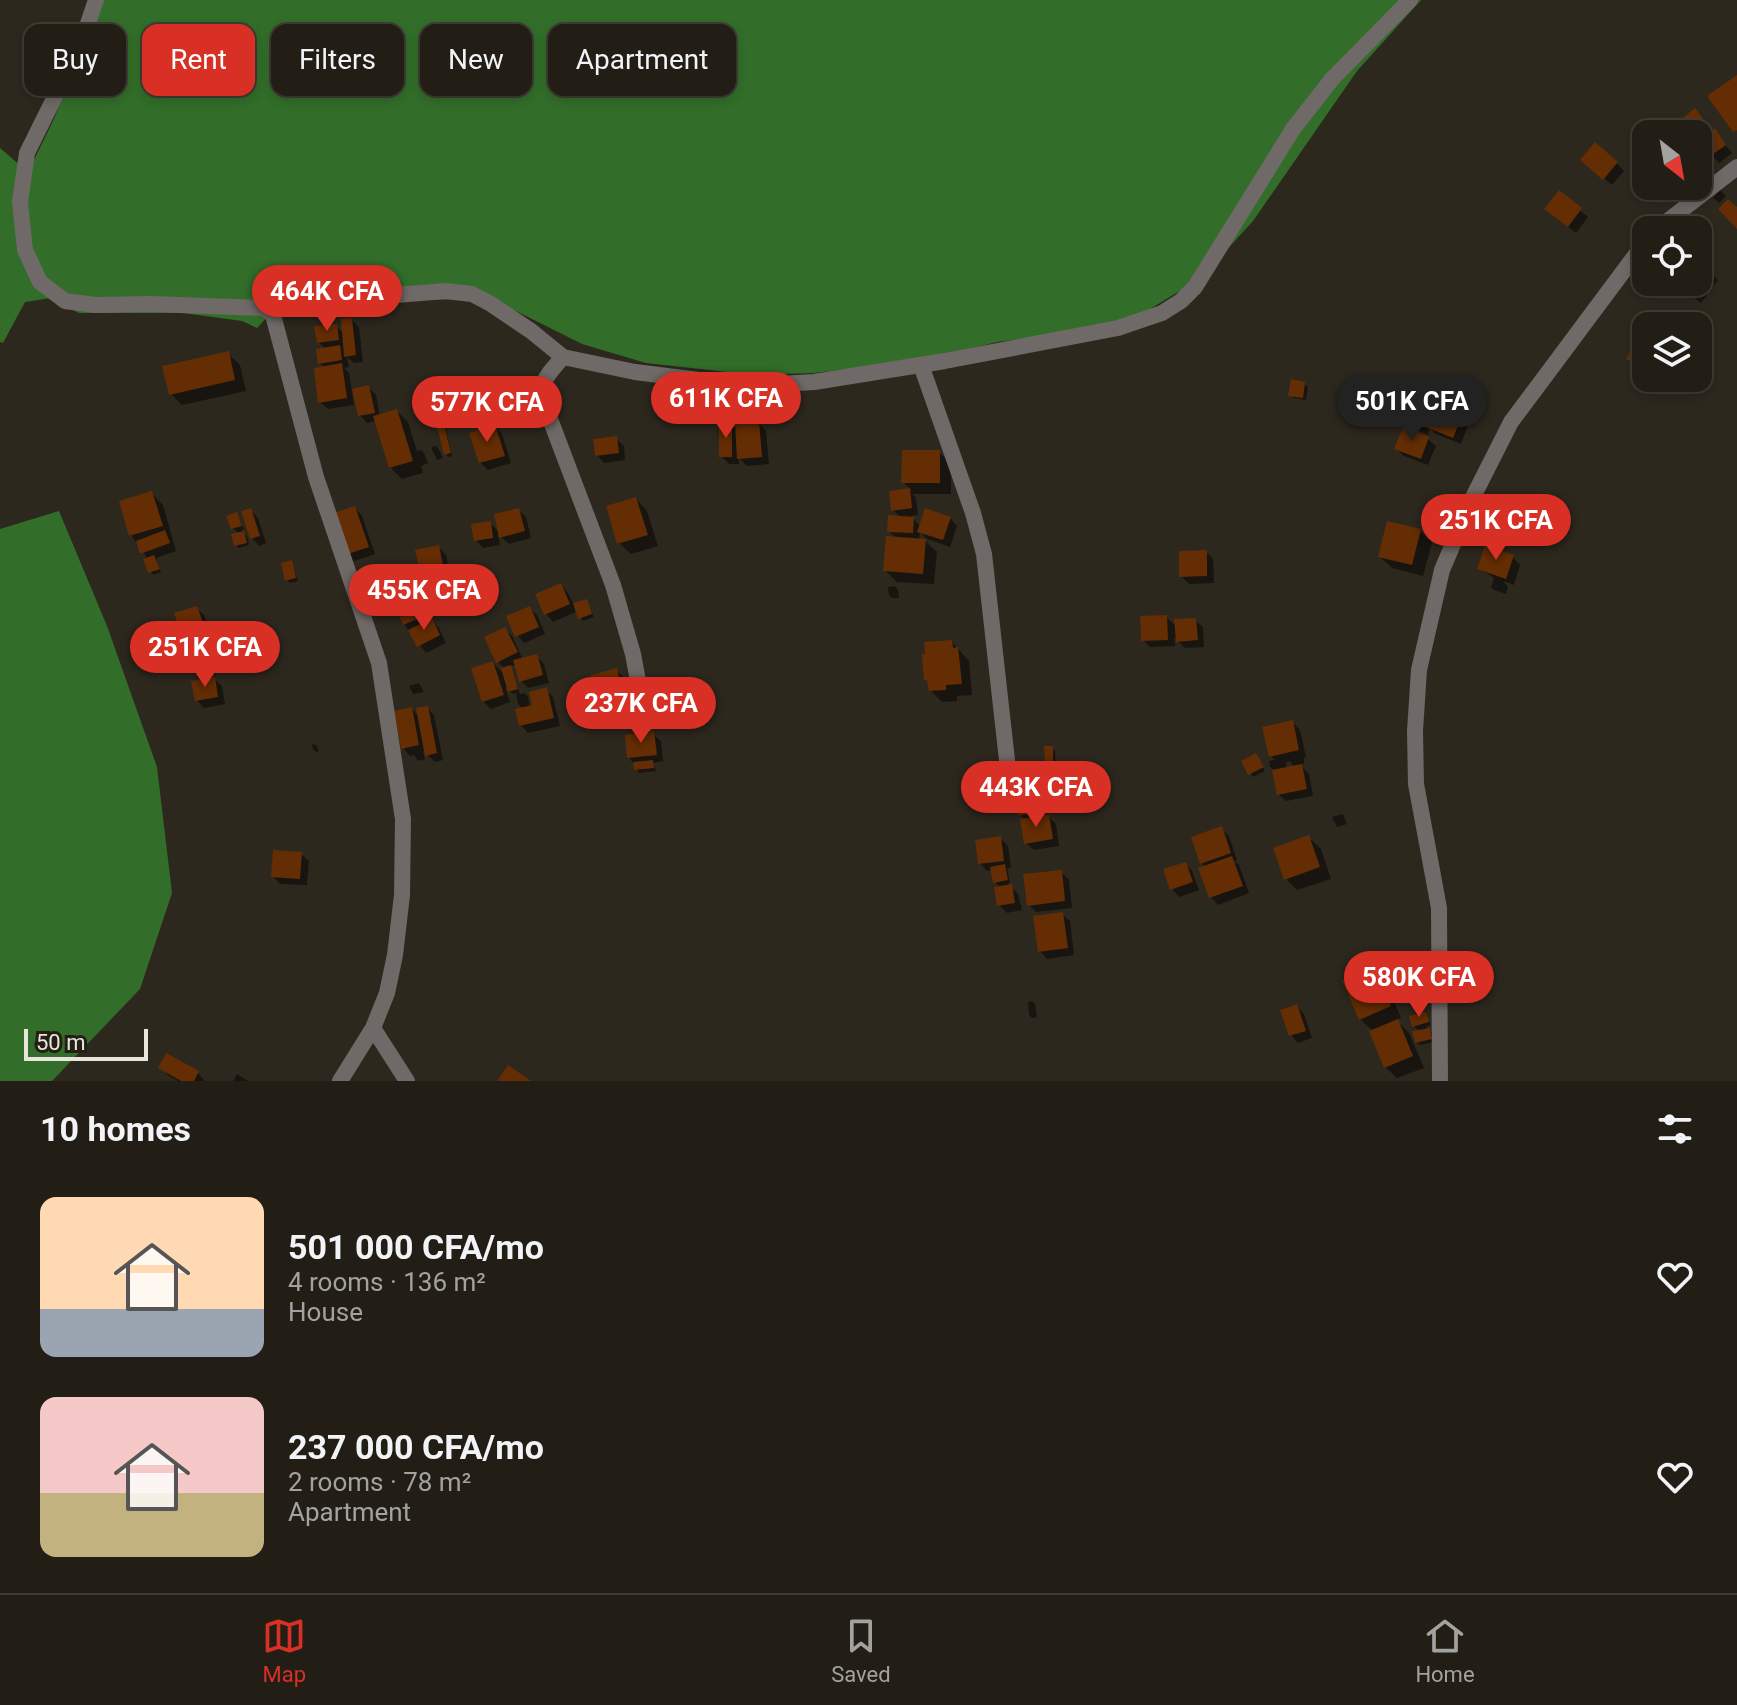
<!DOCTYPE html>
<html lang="en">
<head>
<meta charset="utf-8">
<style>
	body { margin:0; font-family:Roboto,sans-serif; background:#2a271f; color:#f1f3f6; height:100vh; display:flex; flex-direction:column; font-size:30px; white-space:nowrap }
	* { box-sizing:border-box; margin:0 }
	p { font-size:26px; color:#a2a2a1 }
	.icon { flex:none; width:44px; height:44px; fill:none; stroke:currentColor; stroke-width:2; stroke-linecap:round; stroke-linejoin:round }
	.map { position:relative; height:1081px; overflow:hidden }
	.side { display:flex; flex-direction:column; background:#221e16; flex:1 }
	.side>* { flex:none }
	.guide { position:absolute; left:24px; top:24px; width:800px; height:72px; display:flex; gap:16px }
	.needle { width:52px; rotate:149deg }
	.buttons { position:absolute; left:1632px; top:120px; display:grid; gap:16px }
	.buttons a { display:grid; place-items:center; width:80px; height:80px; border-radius:16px; background:#221e16; box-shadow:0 4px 12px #0003,0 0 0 2px #3f3c35; font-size:40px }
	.scale { position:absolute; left:24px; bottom:20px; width:124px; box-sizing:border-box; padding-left:8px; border:4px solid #e8e5de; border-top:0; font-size:22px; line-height:28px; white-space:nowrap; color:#e8e5de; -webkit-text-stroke:6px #231f14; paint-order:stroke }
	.price { position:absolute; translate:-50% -68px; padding:0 18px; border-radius:28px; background:#d93025; color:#fff; font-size:26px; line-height:52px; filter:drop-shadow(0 2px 4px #0008) }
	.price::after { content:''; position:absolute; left:50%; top:48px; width:24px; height:18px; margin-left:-12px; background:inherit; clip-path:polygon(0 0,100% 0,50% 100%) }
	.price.active { background:#222; color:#fff }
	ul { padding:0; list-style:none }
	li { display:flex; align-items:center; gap:24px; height:200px; padding:0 40px }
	li span { display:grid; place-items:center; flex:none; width:224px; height:160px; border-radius:16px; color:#555 }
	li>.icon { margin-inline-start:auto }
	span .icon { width:96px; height:96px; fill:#fffc; stroke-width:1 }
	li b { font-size:34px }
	h2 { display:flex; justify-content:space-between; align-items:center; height:96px; padding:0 40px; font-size:34px }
	.chip { padding:0 28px; border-radius:16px; background:#221e16; box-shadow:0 4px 12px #0003,0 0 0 2px #3f3c35; font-size:28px; line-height:72px }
	.chip.active { background:#d93025; color:#fff }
	.dock { display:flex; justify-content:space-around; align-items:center; height:112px; border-top:2px solid #3f3c35; background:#221e16; font-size:22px; color:#a2a2a1 }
	.dock a { display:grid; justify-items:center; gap:4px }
	.dock .active { color:#d93025 }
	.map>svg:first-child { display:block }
</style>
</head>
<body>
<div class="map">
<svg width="1737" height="1081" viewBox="0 0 1737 1081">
	<rect width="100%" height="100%" fill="#2d281e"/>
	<path fill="#326d29" d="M103,0H1421L1357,71L1253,221L1201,278L1122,326L997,342L949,354L879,365L814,373L755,375L646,363L582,344L492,299L393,300L268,316L257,328L242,321L183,313H79L51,298L25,302L3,343L0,342V148L28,172L53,121Z
		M59,511L107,626L157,767L172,893L140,989L52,1081H0V529Z"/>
	<path fill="#0007" fill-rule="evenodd" d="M1703,118L1732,153L1719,163L1704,146L1702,147L1698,143V134H1691Z
		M1617,163L1624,171L1612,185L1590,167Z
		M1720,190L1726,196L1719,203L1713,198Z
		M1559,193L1588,217L1576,233L1554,216Z
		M1698,264L1718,280L1701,303L1674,282H1698Z
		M352,320L359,327L363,362L354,363L347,357L349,367L344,368L349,373L352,391L368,387L376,395L380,416L397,411L408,422L417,451L421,450L424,453L428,463L421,466L423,473L402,479L390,467L377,421L367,423L360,415L355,392H352L354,405L328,409L320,402L325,368L320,363L326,349L318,342L336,326L344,334Z
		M228,354L240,365L246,391L182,405L171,394Z
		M1304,384L1308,387L1306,400L1294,398L1291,395Z
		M1434,395L1440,400L1465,408L1472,415L1461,444L1436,434L1430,428L1428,435L1413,428L1406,421Z
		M463,402L471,414L465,417L457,405Z
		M442,422L445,425L452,456L449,457L445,454Z
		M759,423L766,431L769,464L747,466L739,458V464H729L721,456L731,424L737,430Z
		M495,427L502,434L511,463L488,470L480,462Z
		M616,439L624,446L625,460L604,463L597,455Z
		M1428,439L1436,446L1428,465L1404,456L1397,449Z
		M437,446L443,458L437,460L431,447Z
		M939,452L951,464V494H912L916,498L918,515L911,516L921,527L950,518L957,526L950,547L927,539L920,532L919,540L925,541L937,552L934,584L897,582L885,570L897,539L889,531L901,518L893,510L891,493L911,490L903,482Z
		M151,493L163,505L176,551L156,558L161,572L153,575L146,560L148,559L131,535Z
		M636,499L647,511L658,546L631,554L619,543Z
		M355,508L362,516L375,554L351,562L344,555Z
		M250,510L258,518L266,543L259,546L252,538Z
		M519,510L526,517L531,538L509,544L498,534L500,545L483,548L476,540L490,523L500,533Z
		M237,515L244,529L241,530L247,536L249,545L239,548L236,545L239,534L233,528Z
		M1536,522L1543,529L1535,544L1516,533L1509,526Z
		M1420,531L1432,543L1423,576L1392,568L1380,557Z
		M438,547L446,555L450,573L429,578L422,570Z
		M1206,552L1213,559L1214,583L1189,584L1181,576Z
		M1513,557L1520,565L1514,585L1503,581L1508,587L1506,594L1494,590L1491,587L1494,578L1480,569Z
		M291,562L298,581L290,583L287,580Z
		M361,579L371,602L363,605L353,582Z
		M561,585L568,593L574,605L586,601L594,617L583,621L578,611L553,622L546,614L538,595Z
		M895,586L898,590L899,598H892L889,595L888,587Z
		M413,600L421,607L427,623L431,620L439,628L446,643L426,653L404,624Z
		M196,608L204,615L211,636L191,642L184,635Z
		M529,608L537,615L545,634L524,643L517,635Z
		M1166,617L1177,627L1195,620L1203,627L1204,647L1185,648L1174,637L1175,646L1150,647L1143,640Z
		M504,629L512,636L523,660L536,656L544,664L549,683L528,688L521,681L516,664L510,667L520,694L524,693L528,696L530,707L535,706L546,690L553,697L560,726L528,733L521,725L523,709L518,704L516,693L513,694L505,686L510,702L491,709L483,701L493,663L505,675V669L498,662Z
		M952,642L969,661L972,695L957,696V701L942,702L930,690V683L926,679Z
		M616,670L624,678L627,693L604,698L597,691Z
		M214,679L222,686L225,704L204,708L197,700Z
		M419,683L424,692L413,694L409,686Z
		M427,708L434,715L443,760L435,762L423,751L425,759L418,761L414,755L410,756L403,748L412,709L420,718Z
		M1292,722L1300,730L1306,757L1304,758V764L1300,765L1309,774L1313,796L1286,801L1278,794L1274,770L1270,767L1269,761L1275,760L1271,756ZM1290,761L1295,768L1287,769L1286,762Z
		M653,734L661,741L663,761L653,763L656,771L639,773L629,757Z
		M312,743L317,746L319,753L313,750Z
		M1052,748L1055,751L1056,767H1050L1047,764Z
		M1259,759L1265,771L1253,777L1243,762Z
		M1040,805L1045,817L1048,816L1056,824L1059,846L1034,850L1026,843L1025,820L1020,815Z
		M1343,814L1347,824L1337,827L1332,817Z
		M1222,829L1229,836L1237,860L1234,861L1239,865L1249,893L1218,905L1211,897L1206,867L1201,863Z
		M1000,838L1008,846L1011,868H1007L1010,883H1008L1018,894L1022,910L1007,913L999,905L1001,888L995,882L993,870L987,871L980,863Z
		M1309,838L1321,849L1331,879L1297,890L1286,879Z
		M301,854L309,861L307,885L280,884L273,876Z
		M1185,864L1192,871L1199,890L1179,897L1172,889Z
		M1061,872L1069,880L1072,908L1036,912L1029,905Z
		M1062,914L1070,921L1074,955L1047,959L1040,951Z
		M1373,968L1385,980L1401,1018L1396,1020L1409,1033L1424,1068L1397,1078L1385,1067L1373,1031L1360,1019Z
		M1032,1001L1035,1004L1037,1017L1032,1018L1029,1015L1028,1002Z
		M1297,1007L1304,1014L1312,1038L1298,1043L1291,1035Z
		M1425,1014L1431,1025L1426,1027L1432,1033L1434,1042L1420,1045L1417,1042L1420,1032L1414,1026Z
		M167,1056L198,1073L205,1081H178L168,1075L160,1067Z
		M237,1074L248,1081H233Z"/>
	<path fill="#652d04" d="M1737,75V130L1733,132L1707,96Z
		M1695,108L1711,129L1698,138V134H1688L1679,121Z
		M1715,128L1726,145L1710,156L1698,141Z
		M1595,142L1618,162L1603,180L1580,160Z
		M1559,190L1582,208L1568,227L1544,209Z
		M1728,199L1737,207V229L1718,209Z
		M1698,261L1712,272L1693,297L1672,282H1698Z
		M352,318L356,355L344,357L341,319Z
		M337,324L339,340L317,343L314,326Z
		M1640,334L1646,337V369L1626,359Z
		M340,345L342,360L318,364L316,349Z
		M229,351L235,380L169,395L162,366Z
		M342,363L347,398L318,403L314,368Z
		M1291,379L1305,382L1303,398L1288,396Z
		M369,385L375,413L358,416L352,389Z
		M1419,386L1435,393L1420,428L1403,421Z
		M1439,395L1466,406L1453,438L1426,427Z
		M397,409L413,461L389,468L373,416Z
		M443,420L451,453L444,455L436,422Z
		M759,421L762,457L737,459L735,423Z
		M719,422H732V457H719Z
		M495,424L505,456L479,463L469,433Z
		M1403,427L1429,437L1421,459L1394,449Z
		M617,436L619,453L595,456L593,439Z
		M902,450H940V483H901Z
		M910,488L912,508L891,511L889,491Z
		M152,491L163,526L129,536L119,501Z
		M636,497L648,535L617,544L606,506Z
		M355,506L369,547L342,556L328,515Z
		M251,508L260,536L250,539L241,511Z
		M519,508L525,531L499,538L494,514Z
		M925,508L951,517L943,540L917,532Z
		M1516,508L1537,520L1528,538L1506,526Z
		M237,512L242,526L231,529L226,516Z
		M888,515L914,517L913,533L887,532Z
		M491,521L493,538L474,541L471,524Z
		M1387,521L1421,529L1412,565L1378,557Z
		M165,530L170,543L140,554L136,541Z
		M244,531L247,543L234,546L231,534Z
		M886,536L926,539L923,574L883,571Z
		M439,545L443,566L420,571L415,550Z
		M1485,546L1514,555L1506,579L1477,569Z
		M1207,550V576L1179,577V551Z
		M154,555L160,569L148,573L143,559Z
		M292,560L296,578L285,581L281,563Z
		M561,583L570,604L544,615L535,594Z
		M414,597L422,617L403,625L395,605Z
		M587,599L592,614L578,619L573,603Z
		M197,606L205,628L182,636L174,613Z
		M530,606L539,627L515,637L506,616Z
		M1167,615L1168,640L1141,641L1140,616Z
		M432,618L440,635L417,647L408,630Z
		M1196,618L1198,640L1176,642L1174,619Z
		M505,627L518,652L496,663L484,637Z
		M952,640L953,648L958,647L962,684L946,685V690L929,691L927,680H924L922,654H925L924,642Z
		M537,654L543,675L519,682L513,660Z
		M493,661L504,695L482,702L471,668Z
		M511,665L518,689L508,692L501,668Z
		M617,668L621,686L595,692L591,675Z
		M215,677L218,697L195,701L191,681Z
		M547,687L554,718L519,726L515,709L532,705L529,692Z
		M428,706L437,753L425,756L416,708Z
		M412,707L419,745L401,749L394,711Z
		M1293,720L1299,750L1269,757L1262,727Z
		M654,731L657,755L627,758L625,735Z
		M1044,746H1053V765H1045Z
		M1256,753L1264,767L1248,775L1241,761Z
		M653,760L654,768L634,770L633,762Z
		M1302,764L1307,789L1277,795L1272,770Z
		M1041,802L1043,812L1018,816L1016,807Z
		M1049,814L1053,839L1024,844L1020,819Z
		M1222,826L1231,853L1200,864L1191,837Z
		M1309,835L1320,867L1284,880L1273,848Z
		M1001,836L1004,861L978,864L975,840Z
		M273,850L302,852L300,879L271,877Z
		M1232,856L1243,886L1209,898L1198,868Z
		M1186,862L1193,882L1170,890L1163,869Z
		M1005,864L1008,880L993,883L990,867Z
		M1062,870L1065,901L1027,906L1023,874Z
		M1012,884L1015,903L997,906L994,887Z
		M1063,912L1068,948L1038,952L1033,916Z
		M1374,966L1391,1006L1359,1020L1342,980Z
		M1297,1004L1306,1031L1289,1036L1280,1010Z
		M1426,1012L1429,1022L1412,1027L1409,1016Z
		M1398,1019L1413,1056L1384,1068L1369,1031Z
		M1430,1028L1432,1039L1415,1043L1412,1031Z
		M166,1053L199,1071L194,1081H181L158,1068Z
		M508,1065L531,1081H497Z"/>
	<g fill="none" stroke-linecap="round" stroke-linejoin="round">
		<path stroke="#6f6967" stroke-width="16" d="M96,0L81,44L27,153L20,202L25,250L40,282L65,301L95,305L151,304L263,308L273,315L316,477L379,663L403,819L402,895L395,955L387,993L373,1028L340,1081
			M1656,230L1737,167
			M267,309L332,300L446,291L472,294L491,304L531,331L563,357L635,372L747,386L814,382L945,361L1118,328L1162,313L1181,301L1195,287L1293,129L1332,79L1410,0
			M563,357C543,380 539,381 547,411L613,585L633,654L646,724
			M921,365L973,513L984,554L1008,769
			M373,1028L407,1081
			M1440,1081L1439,908L1416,784L1415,731L1419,670L1442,570L1473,497L1511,422L1646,241"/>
	</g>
</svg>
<div class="buttons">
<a><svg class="needle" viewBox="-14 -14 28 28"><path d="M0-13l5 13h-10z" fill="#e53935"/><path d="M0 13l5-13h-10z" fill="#a2a2a1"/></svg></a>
<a><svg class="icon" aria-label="locate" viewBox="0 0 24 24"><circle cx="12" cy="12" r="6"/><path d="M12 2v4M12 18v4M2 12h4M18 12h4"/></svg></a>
<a><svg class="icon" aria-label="layers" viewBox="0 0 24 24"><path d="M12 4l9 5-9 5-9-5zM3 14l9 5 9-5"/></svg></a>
</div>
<div class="scale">50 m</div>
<b class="price" style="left:327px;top:333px">464K CFA</b>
<b class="price" style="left:726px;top:440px">611K CFA</b>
<b class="price active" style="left:1412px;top:443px">501K CFA</b>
<b class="price" style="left:487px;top:444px">577K CFA</b>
<b class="price" style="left:1496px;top:562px">251K CFA</b>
<b class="price" style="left:424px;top:632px">455K CFA</b>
<b class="price" style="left:205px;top:689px">251K CFA</b>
<b class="price" style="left:641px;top:745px">237K CFA</b>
<b class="price" style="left:1036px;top:829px">443K CFA</b>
<b class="price" style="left:1419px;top:1019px">580K CFA</b>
<div class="guide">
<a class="chip">Buy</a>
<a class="chip active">Rent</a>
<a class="chip">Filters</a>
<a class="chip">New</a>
<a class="chip">Apartment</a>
</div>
</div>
<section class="side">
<h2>10 homes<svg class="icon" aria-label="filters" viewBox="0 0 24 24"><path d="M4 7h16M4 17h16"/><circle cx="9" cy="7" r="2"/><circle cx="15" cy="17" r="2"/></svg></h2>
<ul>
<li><span style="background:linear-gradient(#ffd9b3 70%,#9aa5b1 0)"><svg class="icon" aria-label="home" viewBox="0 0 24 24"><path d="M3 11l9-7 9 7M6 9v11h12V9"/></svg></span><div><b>501 000 CFA/mo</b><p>4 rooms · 136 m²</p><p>House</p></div><svg class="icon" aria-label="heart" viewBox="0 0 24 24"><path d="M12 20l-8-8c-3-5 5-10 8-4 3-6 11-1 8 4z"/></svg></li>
<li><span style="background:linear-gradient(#f6c9c9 60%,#c2b280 0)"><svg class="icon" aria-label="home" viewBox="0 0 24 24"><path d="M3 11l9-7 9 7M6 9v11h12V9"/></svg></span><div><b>237 000 CFA/mo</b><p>2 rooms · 78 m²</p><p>Apartment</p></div><svg class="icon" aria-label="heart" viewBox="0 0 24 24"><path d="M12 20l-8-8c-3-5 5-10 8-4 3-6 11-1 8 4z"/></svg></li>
</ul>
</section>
<nav class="dock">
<a class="active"><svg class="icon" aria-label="map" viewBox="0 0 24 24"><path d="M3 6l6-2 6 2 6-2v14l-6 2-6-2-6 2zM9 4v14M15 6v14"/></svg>Map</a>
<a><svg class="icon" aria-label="saved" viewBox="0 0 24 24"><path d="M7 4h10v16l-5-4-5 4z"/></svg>Saved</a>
<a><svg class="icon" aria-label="home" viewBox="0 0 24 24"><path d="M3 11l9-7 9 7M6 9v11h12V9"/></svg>Home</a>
</nav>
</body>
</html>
